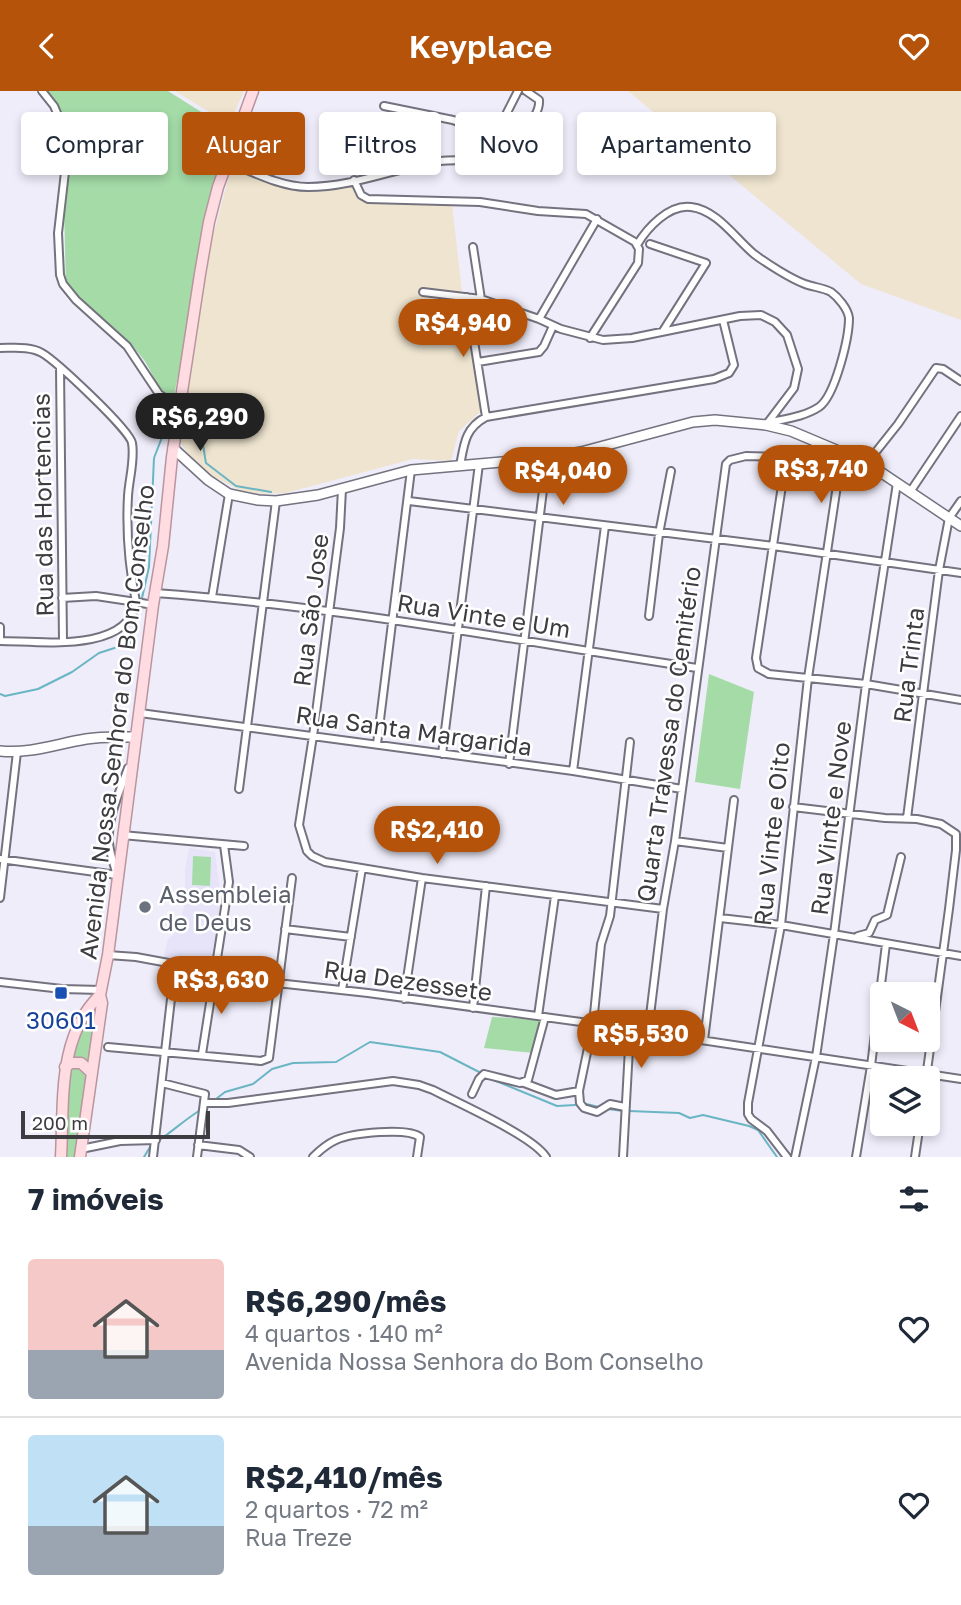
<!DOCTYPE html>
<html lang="pt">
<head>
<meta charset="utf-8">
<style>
	body { margin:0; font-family:"Golos Text",sans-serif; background:#f2f2f3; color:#1f2937; height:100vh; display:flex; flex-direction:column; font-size:26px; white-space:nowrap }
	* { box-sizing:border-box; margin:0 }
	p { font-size:23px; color:#747a83 }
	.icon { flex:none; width:38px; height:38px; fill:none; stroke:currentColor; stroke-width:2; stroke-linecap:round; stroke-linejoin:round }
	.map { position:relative; height:1066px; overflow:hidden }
	.panel { display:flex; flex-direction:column; background:#fff; flex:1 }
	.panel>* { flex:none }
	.hud { position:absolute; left:21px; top:21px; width:920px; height:63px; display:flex; gap:14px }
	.needle { width:46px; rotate:138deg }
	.fabs { position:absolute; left:870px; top:891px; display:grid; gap:14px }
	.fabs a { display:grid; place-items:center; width:70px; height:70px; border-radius:7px; background:#fff; box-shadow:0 4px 10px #0003; font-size:35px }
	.scale { position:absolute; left:21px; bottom:18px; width:189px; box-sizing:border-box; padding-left:7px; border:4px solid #3c3c41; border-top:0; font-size:19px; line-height:24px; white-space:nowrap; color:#3c3c41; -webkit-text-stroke:5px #fff; paint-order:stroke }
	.price { position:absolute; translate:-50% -60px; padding:0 16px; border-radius:24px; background:#b45309; color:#fff; font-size:23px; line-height:46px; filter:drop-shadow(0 2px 4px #0008) }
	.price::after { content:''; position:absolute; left:50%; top:42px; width:21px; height:16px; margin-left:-10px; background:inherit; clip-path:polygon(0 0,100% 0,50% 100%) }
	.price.on { background:#222; color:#fff }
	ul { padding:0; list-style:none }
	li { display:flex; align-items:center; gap:21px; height:175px; padding:0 28px }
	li+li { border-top:2px solid #e0e1e3 }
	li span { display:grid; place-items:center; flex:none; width:196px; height:140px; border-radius:7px; color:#555 }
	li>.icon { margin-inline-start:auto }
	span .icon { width:84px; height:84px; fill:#fffc; stroke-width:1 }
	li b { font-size:30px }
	h2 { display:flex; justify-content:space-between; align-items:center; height:84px; padding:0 28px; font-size:30px }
	.tag { padding:0 24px; border-radius:7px; background:#fff; box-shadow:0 4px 10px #0003; font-size:24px; line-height:63px }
	.tag.on { background:#b45309; color:#fff }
	header { display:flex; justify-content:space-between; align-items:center; height:91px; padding:0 28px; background:#b45309; color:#fff; font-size:32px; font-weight:600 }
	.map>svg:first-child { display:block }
</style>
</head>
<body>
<header><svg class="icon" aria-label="back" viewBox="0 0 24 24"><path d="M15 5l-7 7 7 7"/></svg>Keyplace<svg class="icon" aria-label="heart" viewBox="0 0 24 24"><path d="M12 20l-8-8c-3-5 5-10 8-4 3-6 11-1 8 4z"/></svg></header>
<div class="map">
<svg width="961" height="1066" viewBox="0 0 961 1066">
	<rect width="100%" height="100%" fill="#efedfa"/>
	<path fill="#e7e4f9" d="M189,757L215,761L220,798V816L211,872L163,869L168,848L174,843L182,825L185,811V779Z"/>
	<path fill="#eee4cf" d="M175,0H244L229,33Z
		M628,0H961V229L861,193Z
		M232,74L304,95L352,89L361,104L370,108L452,113L463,210L481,320L459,340L451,370L413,368L286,402L248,403L206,382L188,364L179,348L206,171Z"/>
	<path fill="#a4dba7" d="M47,0H168L230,39L173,309C155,295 155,286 144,269C124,242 91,218 66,197L64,116L72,41Z
		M709,583L754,601L740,698L695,691Z
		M193,765L211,766L210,795L192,794Z
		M97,910L91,973L82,966L69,968L75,948Z
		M492,926L543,928L534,962L484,957Z
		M76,974L86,982L74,1066H66L70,982Z"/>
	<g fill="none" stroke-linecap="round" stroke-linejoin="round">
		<path stroke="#6ab5c3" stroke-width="2" d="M186,337C206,347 202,352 206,372L236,395L271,401
			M142,507L149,476L154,367L166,336H171
			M0,603L5,605L38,598L72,581L99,562L130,552L139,517
			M491,988L557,1015L575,1014
			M216,1008L225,1001L253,993L272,978L293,972L336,971L370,951L440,961L483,983
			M586,1013L599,1016
			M608,1018L623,1020
			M629,1020L679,1022L690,1027L703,1024L749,1035L758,1039L777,1066
			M161,1048C175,1038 187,1027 202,1018
			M144,1066L150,1056"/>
		<defs>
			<path id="street" d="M42,0L54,15L66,43V72L58,142L60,184L63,193L76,209L127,255L159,303L180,318
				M384,15L453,29L475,38L496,43L518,0
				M226,70C251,80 280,96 308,96C353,96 396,77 440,70C458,68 476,72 493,65C509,58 541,27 539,9L526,0
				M354,89L361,104L368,108L480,111L538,120L586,123L635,151L639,158L638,172L590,247
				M650,153L706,172L663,240
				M637,154C647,137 669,113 691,116C717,119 735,147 754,163C766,172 791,188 805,193C813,196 824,197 831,201C838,206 848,218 849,227C849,247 835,305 819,316C804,326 784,328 767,332
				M473,156L481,208
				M423,201L481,208L539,228L561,238L603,249L632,247L740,225L761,224L775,231L787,244L798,278L794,297L766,334
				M467,206L486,326
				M539,228L597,128
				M0,257C14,257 30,255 42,262C56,270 130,339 132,352C135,369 129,388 128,405C126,441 129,476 136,511L153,514
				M478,271L539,261L544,255L553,235
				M60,277L63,550
				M786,368L756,567L758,577L769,583L866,593L961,609
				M867,372L898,333L936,277L943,278L961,290
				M460,375C464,353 465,337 486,326L714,288L729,282L734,274L723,229
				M342,398L340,437L313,645L299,734L307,760L312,765L325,771L422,787L663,818
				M910,401L961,325
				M409,410L773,455L961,482
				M155,502C337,515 517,550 697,577
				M212,506L229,403
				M649,525L659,443L671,380
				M0,536V550
				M0,550C37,550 128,563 136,511L96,505L62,507
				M140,622L573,680L682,698
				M377,653L411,379
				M442,663L479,373
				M509,673L547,367
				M573,680L605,435
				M239,698L276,410
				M793,716L885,727L917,728L941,733L956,743V759L949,818L926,987
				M907,727L939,479L949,427L961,410
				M122,744L244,755
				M675,750L728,757
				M0,768L117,784C114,774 110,763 109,752C107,727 120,700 128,677
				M0,807L17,661
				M720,827L781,834L961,865
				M285,838L351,846
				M858,845L869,842L875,829L887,824L901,766
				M108,864L136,866L277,892L368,902L581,931L961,988
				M0,891L62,898L101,899
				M342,899L362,777
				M404,908L422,787
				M473,917L486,795
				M538,925L555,805
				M648,941L663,818L675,750L726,373L730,369L746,365L841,368
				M704,949L734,709
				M108,956L261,970L269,967L292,787
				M202,963L229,791L224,754
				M162,992L205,1003L197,1066
				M524,992L556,1004L579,1000L593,933L601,853L610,825L630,651
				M579,1000L580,1012L584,1017L597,1021L610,1013L625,1016
				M472,1003L479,988L484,983L520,992L528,989L545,926
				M204,1012H228L393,990L419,994L433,999C458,1012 533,1045 546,1066
				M198,1054L239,1059L250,1066
				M81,1058L120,1050L156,1049
				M153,1066L175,873
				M313,1066C320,1059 327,1053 336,1049C352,1042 407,1036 420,1046L417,1066
				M623,1066L630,939
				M787,1066L767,1040L751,1028L748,1023V1012L781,834L808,587L841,368L836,360
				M795,1066L816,966L834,843L866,593L897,392
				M856,1066L871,975L886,853
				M915,1066L920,1032"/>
			<path id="secondary" d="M173,357L208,389L229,403L258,409L276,410L318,404L411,379L547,367L581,361L693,331L715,329L766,334L791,340L867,372L961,435
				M0,660C31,663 56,653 86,648C103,645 119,646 136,646"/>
			<path id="primary" d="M65,976L71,972H81L92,982
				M61,1066C64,1011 57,946 100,904
				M80,1066L102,912L100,904L108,864L153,514L163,455L172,366L200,183L209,131L218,96L253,0"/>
		</defs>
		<use href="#street" stroke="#74727e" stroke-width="10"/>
		<use href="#secondary" stroke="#74727e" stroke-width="12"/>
		<use href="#primary" stroke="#b9959d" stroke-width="13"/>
		<use href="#street" stroke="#fff" stroke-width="6"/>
		<use href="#secondary" stroke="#fff" stroke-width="9"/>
		<use href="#primary" stroke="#fedce2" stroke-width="10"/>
	</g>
	<circle fill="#6b7280" stroke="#fff" stroke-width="2.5" cx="145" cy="816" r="7"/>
	<rect fill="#1a4fb4" stroke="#fff" stroke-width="2.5" x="54" y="895" width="14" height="14" rx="3.5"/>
	<g text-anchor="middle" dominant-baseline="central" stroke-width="5" stroke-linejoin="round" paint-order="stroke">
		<g font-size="24" fill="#3c3c41" stroke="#fff">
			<text transform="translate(42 414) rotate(-91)">Rua das Hortencias</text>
			<text transform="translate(310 519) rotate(-83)">Rua São Jose</text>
			<text transform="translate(484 524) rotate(9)">Rua Vinte e Um</text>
			<text transform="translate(908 574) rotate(-83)">Rua Trinta</text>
			<text transform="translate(116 631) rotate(-83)">Avenida Nossa Senhora do Bom Conselho</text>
			<text transform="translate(414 639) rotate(8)">Rua Santa Margarida</text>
			<text transform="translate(668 643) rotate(-82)">Quarta Travessa do Cemitério</text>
			<text transform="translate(830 727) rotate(-83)">Rua Vinte e Nove</text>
			<text transform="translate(771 743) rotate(-84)">Rua Vinte e Oito</text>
			<text transform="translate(408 889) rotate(8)">Rua Dezessete</text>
		</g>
		<g font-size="24" fill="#5b616d" stroke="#fff" text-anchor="start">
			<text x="159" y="802">Assembleia<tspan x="159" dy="28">de Deus</tspan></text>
		</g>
		<g font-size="24" fill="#164399" stroke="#fff">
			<text x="61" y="928">30601</text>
		</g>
	</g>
</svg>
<div class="fabs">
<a><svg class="needle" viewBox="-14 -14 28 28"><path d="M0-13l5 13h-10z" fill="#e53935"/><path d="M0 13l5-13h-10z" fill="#747a83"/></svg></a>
<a><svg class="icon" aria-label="layers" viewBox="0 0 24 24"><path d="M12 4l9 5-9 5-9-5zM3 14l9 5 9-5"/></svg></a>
</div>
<div class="scale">200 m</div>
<b class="price" style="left:463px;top:268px">R$4,940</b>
<b class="price on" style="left:200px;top:362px">R$6,290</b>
<b class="price" style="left:821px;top:414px">R$3,740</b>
<b class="price" style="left:563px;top:416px">R$4,040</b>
<b class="price" style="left:437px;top:775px">R$2,410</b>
<b class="price" style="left:221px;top:925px">R$3,630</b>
<b class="price" style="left:641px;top:979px">R$5,530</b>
<div class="hud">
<a class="tag">Comprar</a>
<a class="tag on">Alugar</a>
<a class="tag">Filtros</a>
<a class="tag">Novo</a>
<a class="tag">Apartamento</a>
</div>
</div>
<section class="panel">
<h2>7 imóveis<svg class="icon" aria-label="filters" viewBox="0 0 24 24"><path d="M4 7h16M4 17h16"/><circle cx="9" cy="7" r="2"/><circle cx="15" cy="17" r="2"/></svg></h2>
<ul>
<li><span style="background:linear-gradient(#f6c9c9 65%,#9aa5b1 0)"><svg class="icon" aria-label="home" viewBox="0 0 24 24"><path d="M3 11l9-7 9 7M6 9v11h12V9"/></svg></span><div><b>R$6,290/mês</b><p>4 quartos · 140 m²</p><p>Avenida Nossa Senhora do Bom Conselho</p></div><svg class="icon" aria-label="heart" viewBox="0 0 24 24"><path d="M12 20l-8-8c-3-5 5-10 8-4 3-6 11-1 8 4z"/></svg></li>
<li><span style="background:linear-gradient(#bfe0f5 65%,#9aa5b1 0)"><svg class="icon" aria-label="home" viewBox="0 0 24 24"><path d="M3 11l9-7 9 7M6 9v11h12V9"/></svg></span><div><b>R$2,410/mês</b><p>2 quartos · 72 m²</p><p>Rua Treze</p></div><svg class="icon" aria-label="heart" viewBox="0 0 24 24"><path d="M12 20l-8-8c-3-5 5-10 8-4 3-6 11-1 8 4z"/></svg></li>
</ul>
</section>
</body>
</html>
